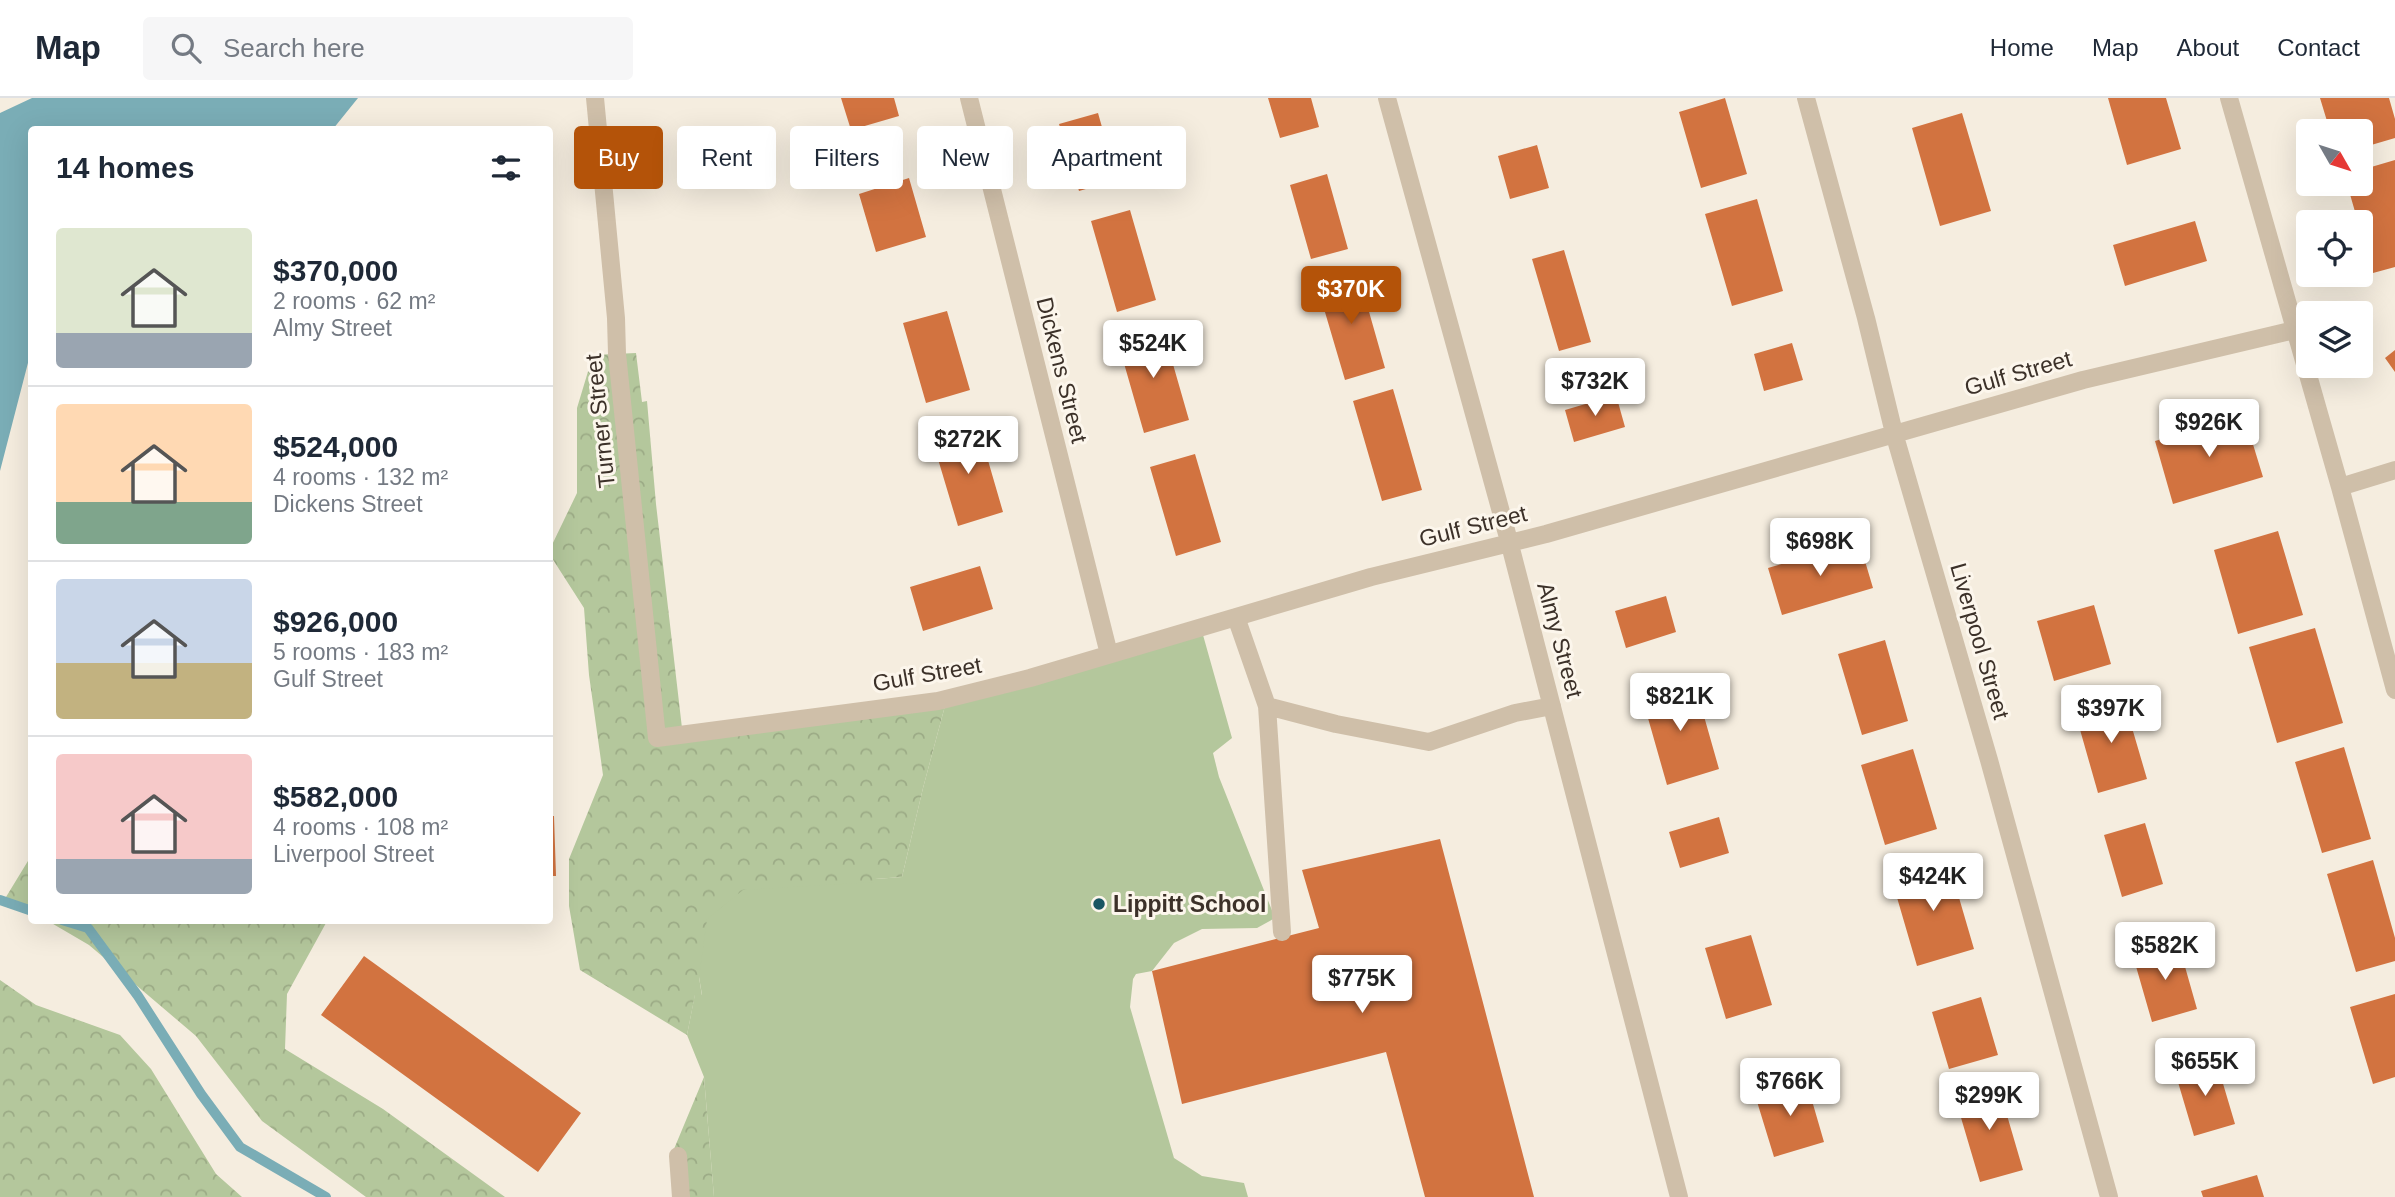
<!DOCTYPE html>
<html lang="en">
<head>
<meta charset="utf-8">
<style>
	body { margin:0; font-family:Arial,sans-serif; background:#f6f6f7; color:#1f2937; height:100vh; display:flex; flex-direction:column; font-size:26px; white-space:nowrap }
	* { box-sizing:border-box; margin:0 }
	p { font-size:23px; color:#747a83 }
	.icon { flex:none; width:38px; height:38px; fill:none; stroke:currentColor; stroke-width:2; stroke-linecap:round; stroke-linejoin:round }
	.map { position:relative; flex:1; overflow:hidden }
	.panel { position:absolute; left:28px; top:28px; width:525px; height:798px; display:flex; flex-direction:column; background:#fff; border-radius:7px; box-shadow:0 7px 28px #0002 }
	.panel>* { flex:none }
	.top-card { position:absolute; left:574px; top:28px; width:665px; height:63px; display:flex; gap:14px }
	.needle { width:46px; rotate:129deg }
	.controls { position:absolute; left:2296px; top:21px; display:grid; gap:14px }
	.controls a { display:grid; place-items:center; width:77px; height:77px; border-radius:7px; background:#fff; box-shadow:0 7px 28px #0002; font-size:35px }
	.price { position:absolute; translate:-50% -60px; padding:0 16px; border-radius:7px; background:#fff; color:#222; font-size:23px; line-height:46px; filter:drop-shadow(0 2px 4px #0008) }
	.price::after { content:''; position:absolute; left:50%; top:42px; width:21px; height:16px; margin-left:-10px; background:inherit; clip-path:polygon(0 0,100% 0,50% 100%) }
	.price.active { background:#b45309; color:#fff }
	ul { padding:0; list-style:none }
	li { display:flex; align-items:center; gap:21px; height:175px; padding:0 28px }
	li+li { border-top:2px solid #e0e1e3 }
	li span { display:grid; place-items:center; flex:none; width:196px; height:140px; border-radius:7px; color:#555 }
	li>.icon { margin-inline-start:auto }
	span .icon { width:84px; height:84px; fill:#fffc; stroke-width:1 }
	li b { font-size:30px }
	h2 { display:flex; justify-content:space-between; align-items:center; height:84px; padding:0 28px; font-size:30px }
	.tag { padding:0 24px; border-radius:7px; background:#fff; box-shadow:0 7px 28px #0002; font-size:24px; line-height:63px }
	.tag.active { background:#b45309; color:#fff }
	header { display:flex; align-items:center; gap:42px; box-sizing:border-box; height:98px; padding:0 35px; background:#fff; border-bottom:2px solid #e0e1e3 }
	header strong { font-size:33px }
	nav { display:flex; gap:38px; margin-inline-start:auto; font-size:24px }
	.search { width:490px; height:63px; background:#f6f6f7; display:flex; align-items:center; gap:18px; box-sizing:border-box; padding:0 24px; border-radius:7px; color:#747a83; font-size:26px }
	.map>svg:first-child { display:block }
</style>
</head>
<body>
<header>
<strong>Map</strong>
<div class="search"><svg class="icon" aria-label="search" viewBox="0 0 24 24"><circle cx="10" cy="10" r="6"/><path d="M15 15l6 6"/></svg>Search here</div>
<nav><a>Home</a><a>Map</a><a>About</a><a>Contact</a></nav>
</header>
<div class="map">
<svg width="2395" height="1099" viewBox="0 0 2395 1099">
	<defs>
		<pattern id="forest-crowns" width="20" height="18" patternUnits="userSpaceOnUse" patternTransform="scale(1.75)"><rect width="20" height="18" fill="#b4c79c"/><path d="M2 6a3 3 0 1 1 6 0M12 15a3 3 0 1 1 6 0" fill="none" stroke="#9cab86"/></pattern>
	</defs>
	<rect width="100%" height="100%" fill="#f5eddf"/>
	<path fill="url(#forest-crowns)" d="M636,255L642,304L647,303L656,406L682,630L946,604L923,690L902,779L875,781L876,784L699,879L702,898L695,897L687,937L580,872L569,808V761L603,677L589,577L584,510L550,457V451L577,395V310L593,257Z
		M31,758V813L6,799Z
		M48,823H322L326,825L287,896L285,951L383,1011L505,1099H366L262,1023L196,938L89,847Z
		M0,882L36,907L120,937L151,971L216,1076L242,1099H0Z
		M704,979L714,1099H678L674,1051Z"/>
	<path fill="#b4c79c" d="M1203,537L1232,640L1213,655L1219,679L1275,820L1257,830L1202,831L1174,845L1152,873L1136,876L1133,881L1130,909L1174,1060L1202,1078L1244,1085L1248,1099H714L704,979L687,937L695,896L702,897L699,879L707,821L743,792L875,784V781L902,779L923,690L946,604Z"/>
	<path fill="#7aadb6" d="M32,0H358L333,31L32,32L31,259L29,261L0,373V15Z"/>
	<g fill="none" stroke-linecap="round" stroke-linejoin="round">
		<path stroke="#7aadb6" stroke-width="10" d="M0,802L32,813
			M62,822L88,830L138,898L201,996L240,1049L326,1099"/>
	</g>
	<path fill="#d27340" d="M841,0H894L899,18L851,32Z
		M1268,0H1311L1319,29L1280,40Z
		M1725,0L1747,76L1701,90L1679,14Z
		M2108,0H2166L2181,51L2127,67Z
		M2320,0H2389L2395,21V40L2361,50V33H2330Z
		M1098,15L1117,82L1079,93L1059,26Z
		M1962,15L1991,113L1940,128L1912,30Z
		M1537,47L1549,90L1510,101L1498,58Z
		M2395,62V169L2373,175L2361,134V124H2358L2347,86H2361V72Z
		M1327,76L1348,151L1311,161L1290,87Z
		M909,80L926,139L876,154L859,96Z
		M1757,101L1783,193L1732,208L1705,116Z
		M1130,112L1156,202L1117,214L1091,123Z
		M2195,123L2207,163L2125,188L2113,147Z
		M1564,152L1591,244L1559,253L1532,161Z
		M1358,175L1385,270L1345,282L1317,187Z
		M947,213L970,292L926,305L903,225Z
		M1162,228L1189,322L1144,335L1117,241Z
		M1792,245L1803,282L1764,293L1754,256Z
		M2395,252V274L2385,260Z
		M1393,291L1422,392L1382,403L1353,303Z
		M1616,297L1625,329L1574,344L1565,312Z
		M2244,317L2263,379L2173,406L2155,343Z
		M978,328L1003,414L958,428L932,341Z
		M1195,356L1221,444L1176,458L1150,369Z
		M2278,433L2303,517L2238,536L2214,452Z
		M1859,443L1873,490L1782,517L1768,470Z
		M980,468L993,511L923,533L910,489Z
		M1666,498L1676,534L1626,550L1615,513Z
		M2094,507L2111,566L2054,583L2037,523Z
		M2315,530L2343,625L2277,645L2249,549Z
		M1885,542L1908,623L1862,637L1838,556Z
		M1694,583L1719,671L1667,687L1642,599Z
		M2123,599L2147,681L2098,695L2075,614Z
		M2344,649L2371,741L2322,755L2295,664Z
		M1913,651L1937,731L1885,747L1861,667Z
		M550,718H554L556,778H550Z
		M1719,719L1729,755L1680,770L1669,734Z
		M2145,725L2163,786L2122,799L2104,737Z
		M1440,741L1534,1099H1425L1386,954L1182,1006L1152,873L1319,830L1302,772Z
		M1948,762L1974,851L1917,868L1891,779Z
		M2373,762L2395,840V863L2356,874L2327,776Z
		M1751,837L1772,907L1726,921L1705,850Z
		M2178,844L2197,911L2152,924L2133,858Z
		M364,858L581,1015L538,1074L321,917Z
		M2395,896V979L2373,986L2350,909Z
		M1981,899L1998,957L1949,971L1932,914Z
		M2216,962L2235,1026L2194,1038L2175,974Z
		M1806,982L1824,1044L1774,1059L1755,997Z
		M1997,983L2023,1072L1980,1084L1954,996Z
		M2257,1077L2264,1099H2203L2201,1093Z"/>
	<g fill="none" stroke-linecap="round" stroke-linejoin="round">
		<path stroke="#cfbfa9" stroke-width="18" d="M595,0L616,220L617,256L657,640L938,603L1030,580L1371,479L1546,436L2083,282L2294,232
			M969,0L1109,556
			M1387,0L1509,443L1679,1099
			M1806,0L1866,220L1894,335L1989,662L2109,1099
			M2229,0L2340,389L2395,592
			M2340,389L2395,372
			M1236,519L1267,608L1282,834
			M1267,608L1336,626L1429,644L1515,615L1552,608
			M678,1058L681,1099"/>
	</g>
	<circle fill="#195663" stroke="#fcf6ec" stroke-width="2.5" cx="1099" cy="806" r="7"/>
	<g text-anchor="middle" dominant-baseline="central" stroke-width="6" stroke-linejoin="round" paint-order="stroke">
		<g font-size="23" fill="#3c3129" stroke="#fcf6ec">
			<text transform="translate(1062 272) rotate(76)">Dickens Street</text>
			<text transform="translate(2018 275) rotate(-16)">Gulf Street</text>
			<text transform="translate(600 323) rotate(-96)">Turner Street</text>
			<text transform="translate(1473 428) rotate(-14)">Gulf Street</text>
			<text transform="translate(1560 542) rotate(75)">Almy Street</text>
			<text transform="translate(1980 543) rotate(74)">Liverpool Street</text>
			<text transform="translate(927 576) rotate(-10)">Gulf Street</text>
		</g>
		<g font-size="23" font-weight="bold" fill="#3c3129" stroke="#fcf6ec" text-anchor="start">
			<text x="1113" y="806">Lippitt School</text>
		</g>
	</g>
</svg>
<div class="controls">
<a><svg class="needle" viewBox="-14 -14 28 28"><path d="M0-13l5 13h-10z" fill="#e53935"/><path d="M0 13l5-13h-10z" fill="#747a83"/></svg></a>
<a><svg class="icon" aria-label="locate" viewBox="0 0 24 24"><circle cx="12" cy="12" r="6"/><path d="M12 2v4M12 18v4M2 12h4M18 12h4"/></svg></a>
<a><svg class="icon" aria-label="layers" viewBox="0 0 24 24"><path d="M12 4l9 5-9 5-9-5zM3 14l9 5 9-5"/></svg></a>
</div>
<b class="price active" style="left:1351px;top:228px">$370K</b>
<b class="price" style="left:1153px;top:282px">$524K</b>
<b class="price" style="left:1595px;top:320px">$732K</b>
<b class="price" style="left:2209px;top:361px">$926K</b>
<b class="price" style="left:968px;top:378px">$272K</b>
<b class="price" style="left:1820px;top:480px">$698K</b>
<b class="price" style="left:1680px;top:635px">$821K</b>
<b class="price" style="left:2111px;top:647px">$397K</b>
<b class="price" style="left:1933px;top:815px">$424K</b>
<b class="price" style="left:2165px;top:884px">$582K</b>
<b class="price" style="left:1362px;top:917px">$775K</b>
<b class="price" style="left:2205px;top:1000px">$655K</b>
<b class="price" style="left:1790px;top:1020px">$766K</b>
<b class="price" style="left:1989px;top:1034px">$299K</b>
<div class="top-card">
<a class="tag active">Buy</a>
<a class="tag">Rent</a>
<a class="tag">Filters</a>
<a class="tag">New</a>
<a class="tag">Apartment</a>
</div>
<section class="panel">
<h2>14 homes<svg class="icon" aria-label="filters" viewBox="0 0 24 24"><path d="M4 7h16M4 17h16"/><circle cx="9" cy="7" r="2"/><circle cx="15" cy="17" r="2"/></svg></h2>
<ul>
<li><span style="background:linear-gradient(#dfe7d0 75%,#9aa5b1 0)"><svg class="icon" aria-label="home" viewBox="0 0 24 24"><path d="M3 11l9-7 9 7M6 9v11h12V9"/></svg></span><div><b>$370,000</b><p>2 rooms · 62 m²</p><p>Almy Street</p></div></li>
<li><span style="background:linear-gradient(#ffd9b3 70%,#7fa58c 0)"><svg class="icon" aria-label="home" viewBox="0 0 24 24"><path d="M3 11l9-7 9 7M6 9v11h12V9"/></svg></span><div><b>$524,000</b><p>4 rooms · 132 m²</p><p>Dickens Street</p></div></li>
<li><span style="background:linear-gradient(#c9d6e8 60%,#c2b280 0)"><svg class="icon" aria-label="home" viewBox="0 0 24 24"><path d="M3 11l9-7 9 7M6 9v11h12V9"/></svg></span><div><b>$926,000</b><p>5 rooms · 183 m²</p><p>Gulf Street</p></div></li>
<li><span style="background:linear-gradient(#f6c9c9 75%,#9aa5b1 0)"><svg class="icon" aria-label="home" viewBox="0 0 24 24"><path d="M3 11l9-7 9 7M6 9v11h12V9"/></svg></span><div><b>$582,000</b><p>4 rooms · 108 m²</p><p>Liverpool Street</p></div></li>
</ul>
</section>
</div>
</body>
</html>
